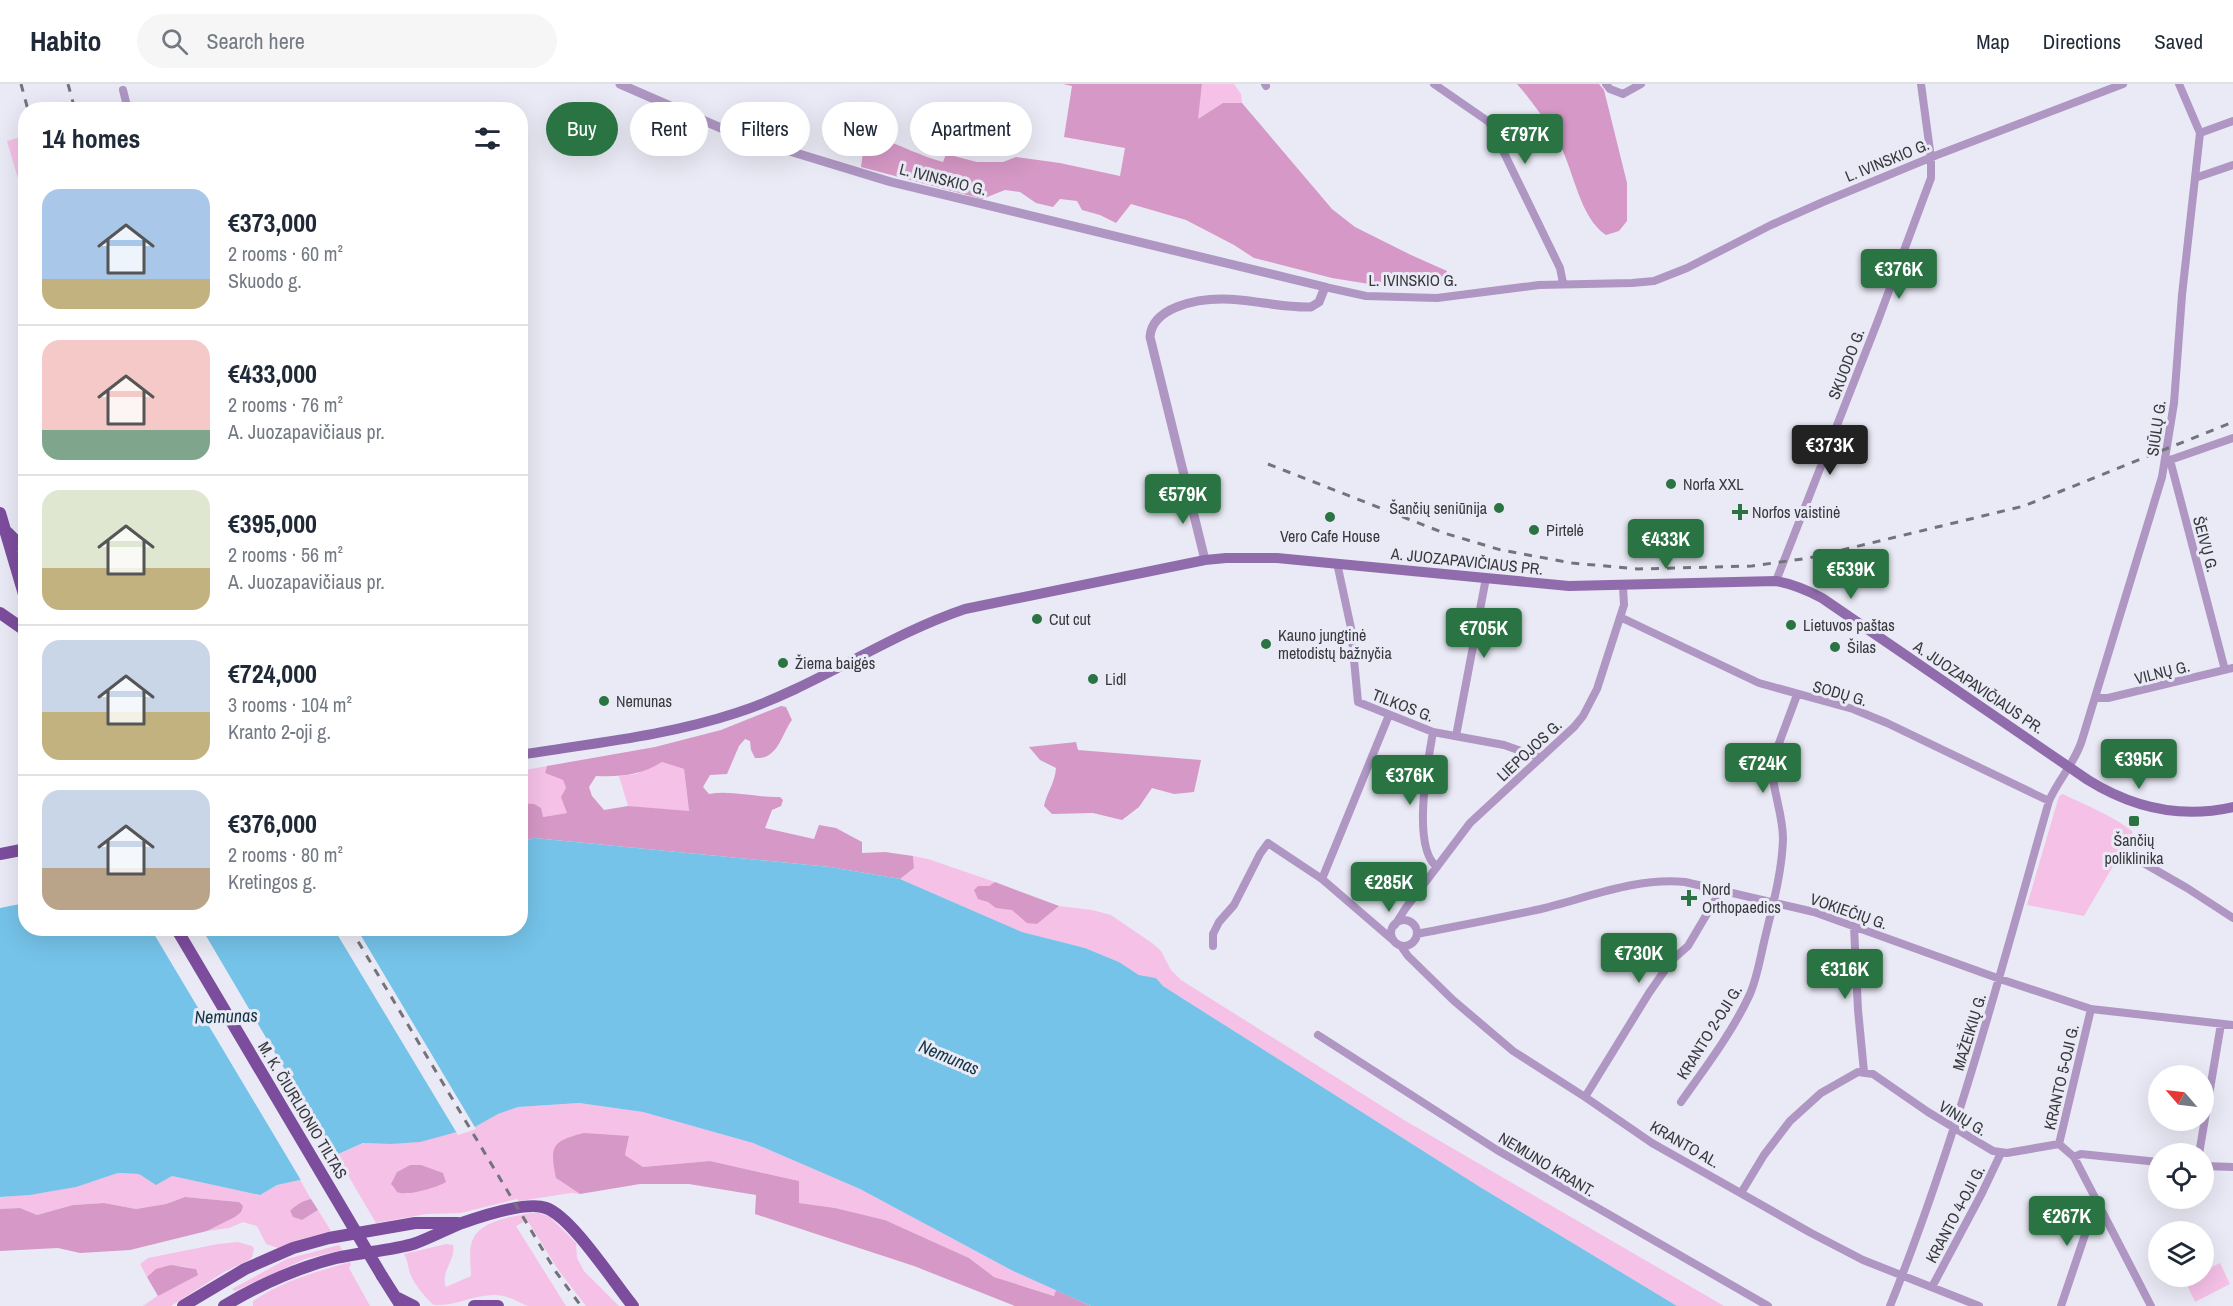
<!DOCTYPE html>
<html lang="en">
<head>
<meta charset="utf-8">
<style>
	body { margin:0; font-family:"Archivo Narrow",sans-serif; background:#f6f6f7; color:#1f2937; height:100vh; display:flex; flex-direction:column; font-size:22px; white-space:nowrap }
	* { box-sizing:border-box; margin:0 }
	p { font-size:20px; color:#747a83 }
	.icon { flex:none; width:33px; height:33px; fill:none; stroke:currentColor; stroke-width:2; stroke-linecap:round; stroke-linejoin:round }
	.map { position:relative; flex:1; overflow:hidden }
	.sheet { position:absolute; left:18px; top:18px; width:510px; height:834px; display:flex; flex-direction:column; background:#fff; border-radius:24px; box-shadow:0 6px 24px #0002 }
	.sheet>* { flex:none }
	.banner { position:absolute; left:546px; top:18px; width:570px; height:54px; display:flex; gap:12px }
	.needle { width:39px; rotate:298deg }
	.controls { position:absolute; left:2148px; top:981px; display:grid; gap:12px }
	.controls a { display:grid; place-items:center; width:66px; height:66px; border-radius:50%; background:#fff; box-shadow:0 6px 24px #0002; font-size:30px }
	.price { position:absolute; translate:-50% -51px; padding:0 14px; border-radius:6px; background:#297442; color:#fff; font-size:20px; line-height:39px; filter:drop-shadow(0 2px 3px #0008) }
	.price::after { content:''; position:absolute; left:50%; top:36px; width:18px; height:14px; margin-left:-9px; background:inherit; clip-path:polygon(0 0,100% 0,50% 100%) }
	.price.active { background:#222; color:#fff }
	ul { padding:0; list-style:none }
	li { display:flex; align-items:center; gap:18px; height:150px; padding:0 24px }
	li+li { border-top:2px solid #e0e1e3 }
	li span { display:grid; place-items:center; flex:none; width:168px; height:120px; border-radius:18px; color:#555 }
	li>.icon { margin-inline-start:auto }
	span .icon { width:72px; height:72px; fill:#fffc; stroke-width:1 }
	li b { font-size:26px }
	h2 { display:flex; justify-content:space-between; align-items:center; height:72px; padding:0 24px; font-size:26px }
	.pill { padding:0 21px; border-radius:27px; background:#fff; box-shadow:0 6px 24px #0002; font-size:21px; line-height:54px }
	.pill.active { background:#297442; color:#fff }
	header { display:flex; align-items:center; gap:36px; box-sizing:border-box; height:84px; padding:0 30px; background:#fff; border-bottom:2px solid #e0e1e3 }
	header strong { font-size:28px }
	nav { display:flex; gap:33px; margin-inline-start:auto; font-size:21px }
	.search { width:420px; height:54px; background:#f6f6f7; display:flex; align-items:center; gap:15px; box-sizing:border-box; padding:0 21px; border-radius:33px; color:#747a83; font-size:22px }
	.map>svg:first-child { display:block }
</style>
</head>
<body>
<header>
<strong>Habito</strong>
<div class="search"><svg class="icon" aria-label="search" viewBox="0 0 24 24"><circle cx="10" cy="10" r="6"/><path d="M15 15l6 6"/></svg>Search here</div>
<nav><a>Map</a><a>Directions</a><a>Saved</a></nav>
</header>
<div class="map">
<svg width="2233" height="1222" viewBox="0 0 2233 1222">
	<rect width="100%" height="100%" fill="#e9eaf5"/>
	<path fill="#f5c1e7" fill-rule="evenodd" d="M1202,0H1234L1241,10L1242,19H1223L1197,36Z
		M21,53L25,68V103L21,105L7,57Z
		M662,678L684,685L689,728L628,722L619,692L636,690Z
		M547,682L545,689L563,696L566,704L562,713L567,729L543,733L534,720L521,719L520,687Z
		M2063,710C2087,722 2112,731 2133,748L2084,832L2027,821L2059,712Z
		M913,772L928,775L995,798L989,802L988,818C999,826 1001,821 1011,825C1023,830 1022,838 1037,840L1059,822L1092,826L1111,831L1152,859L1161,867L1171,886L1181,896L1404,1036L1724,1222H1677L1480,1103L1163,902L1156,894L1139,891L1119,878L1085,864L1022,848L900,795L914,784Z
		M579,1019L643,1028L753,1059L860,1105L1013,1187L1056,1206L1055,1212L994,1193L969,1174L885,1136L835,1124L798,1119L799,1097L710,1077L643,1083L625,1071L629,1052L556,1094L580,1110L571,1109L519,1117L517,1115L461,1129L426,1130L376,1139L336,1071L364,1059L390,1060L475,1043L498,1030L518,1023ZM410,1081H421V1106L406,1110L397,1088Z
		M118,1089L139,1090L156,1100L172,1092L259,1111L277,1101L300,1096L311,1115C302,1117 297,1120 290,1127L293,1133L302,1136L318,1126L331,1147L302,1155L278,1164L266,1160L257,1142L243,1138L229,1144L207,1147L235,1133L239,1118L185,1113L166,1120L136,1125L104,1119L73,1121L37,1131L20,1124L0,1125V1113C43,1111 78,1103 118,1089Z
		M531,1129H539L550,1133L576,1159L577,1174L584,1187L619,1222H586L559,1187L527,1136L516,1142L566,1222C557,1222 537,1222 528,1222C515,1217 509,1211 493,1211C470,1212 456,1222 434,1221C427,1216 412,1197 410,1189C408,1183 408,1177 404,1170L446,1160L453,1161C456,1177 440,1187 446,1203L471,1192C471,1182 468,1164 473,1155C481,1137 514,1132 531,1129Z
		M238,1158L252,1162L254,1165L252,1173L249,1176L224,1188L171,1222H143L196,1185C177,1180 162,1180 147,1193L140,1180L148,1174L218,1160Z
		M339,1161L342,1166L305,1175L235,1207L232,1205L287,1175Z
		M350,1178L351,1181L349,1184L370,1222H253V1217C283,1197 315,1188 350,1178Z
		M2220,1179L2230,1200L2195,1218L2185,1197L2193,1193L2204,1192V1187Z"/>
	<path fill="#d698c6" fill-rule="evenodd" d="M1063,0H1202L1198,35L1223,19H1242L1332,125L1355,143L1411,171L1447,187L1445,200L1421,203L1375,201L1332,194L1254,174L1234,161L1186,136L1131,120L1116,139L1100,131L1082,126L1077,117L1060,115L1053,123L1036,119L1020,108L1005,106L982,115L861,83L866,46L879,51L878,54C901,61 920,72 943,78L946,70L977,78H1003L1016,73L1060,79L1120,92L1125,64L1064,53L1072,2Z
		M1517,0H1599L1604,6L1627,99V137L1619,147L1606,151C1580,134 1574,88 1560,61C1554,47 1528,12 1517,0Z
		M781,622L786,623L792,636C781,651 778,676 755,674L751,666L750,657L745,655L739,662L727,690L710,691L703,703L709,710C732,706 757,714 780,713L783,716L781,722L772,726L765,744L814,755L819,741L836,744L862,758V769L885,768L913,772L914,784L900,795L830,783L534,754L521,758L520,719L534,720L541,724L543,733L567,729L561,713L566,704L563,696L545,689L547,682L655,663L721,646ZM662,678L684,685L689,727L628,722L604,726L592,712L589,703L596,692C621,693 641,691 662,678Z
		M1076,658L1078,666L1201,676L1194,708L1174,710L1152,704L1139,723L1122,736L1093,729L1052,730L1044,722C1047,708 1055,699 1056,684L1040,676L1029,663Z
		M995,798L1059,822L1037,840L1027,839L1012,826L996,824L988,818L978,815L974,806L978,802H989Z
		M584,1049L629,1052L625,1071L643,1083L710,1077L799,1097V1119L835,1124L885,1136L969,1174L994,1193L1054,1212L1056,1206L1091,1222H1015L914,1182L755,1130L756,1111L689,1100H640L580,1110L556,1094C549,1061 553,1057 584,1049Z
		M410,1081H421L443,1089L446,1098C438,1103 406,1113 397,1108C396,1106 393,1102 391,1100L397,1088Z
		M185,1113L239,1118L243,1122L241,1128L235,1133L207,1147L130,1166L80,1169L58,1164L0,1167V1125L20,1124L37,1131L73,1121L104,1119L136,1125L166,1120Z
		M311,1115L318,1126L302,1136L293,1133L290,1127C297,1120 302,1117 311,1115Z
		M171,1181L196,1185L198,1191L158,1212L147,1193L156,1185Z"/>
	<path fill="#75c3e9" d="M534,754L830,783L900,795L1022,848L1085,864L1119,878L1139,891L1156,894L1163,902L1480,1103L1677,1222H1091L1013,1187L860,1105L753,1059L643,1028L579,1019L518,1023L498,1030L475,1043L420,1058L390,1060L363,1059L336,1071L300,1096L277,1101L260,1111L172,1092L156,1101L139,1090L118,1089L76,1103L30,1111L0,1113V824L25,819L26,844H520L521,758Z"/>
	<path fill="#e9eaf5" d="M151,845H202L337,1074L302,1098Z
		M334,845H357L476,1045L458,1051Z"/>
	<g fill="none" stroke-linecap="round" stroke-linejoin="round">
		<path stroke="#af96c3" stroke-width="8" d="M1265,0L1266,2
			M1434,0L1489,38L1560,184L1563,199
			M1606,0L1610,5L1623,10L1641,0
			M123,6L128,26
			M2200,49L2233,37
			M2195,94L2233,81
			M1325,203L1366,212L1437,214L1539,201L1632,199L1654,197L1687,184L1771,141L1823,118L1937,71L2123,0
			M2166,375L2170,376L2233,354
			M2170,376L2225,586
			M1337,479L1351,544L1358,618L1433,648L1504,661L1541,674
			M1776,497L1877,239L1931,94V74L1921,0
			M1620,533L1759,599L1853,625L1887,639L2049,717
			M2096,614H2108L2233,584
			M1433,648C1428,677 1411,763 1437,783
			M1456,652L1486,494
			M2126,769L2187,804L2233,834
			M1322,795L1389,631
			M1391 849a13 13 0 1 1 26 0a13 13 0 1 1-26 0Z
			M1395,841L1405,825L1470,739L1574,643L1583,632L1597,605L1624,521L1623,502
			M1854,843L1858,926L1864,988
			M1417,850C1457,842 1496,835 1536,826C1585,815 1634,793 1685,798L1814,828L2000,895L2091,925L2233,941
			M1213,862V850L1219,838L1234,821L1260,770L1268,759L1322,795L1394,857
			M1401,862L1408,872L1453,916L1513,967L1585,1013L1652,1059L1811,1149L1863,1176L1979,1222
			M2091,925L2059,1060L2074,1073L2151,1222
			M1318,951L1497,1066L1768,1222
			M1585,1013L1649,909L1672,876L1688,862L1721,806
			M1681,1018C1705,984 1732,949 1750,910C1757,894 1760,875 1764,858C1772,824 1782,789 1783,755C1783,728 1771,704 1772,678L1797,611
			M2199,1070L2221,940
			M2074,1073L2081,1070L2158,1078
			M2204,1082L2233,1083
			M1741,1109L1764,1071L1790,1037L1821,1009L1858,988L1873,990L1928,1028L1993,1067L2007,1069L2059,1060
			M1932,1203L1982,1109L2001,1069
			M1890,1222C1956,1058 2001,887 2049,717C2058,696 2075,679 2082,656L2162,393L2174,319L2182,211L2200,49L2179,0
			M2061,1222L2093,1127L2099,1122"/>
		<path stroke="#af96c3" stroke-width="9" d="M620,0L737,51L891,98L1325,203L1319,218L1311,223C1281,224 1252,215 1222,215C1197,215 1152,223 1150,253L1205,476"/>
		<path stroke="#916cad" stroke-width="10" d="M520,671C593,659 666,652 736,629C816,603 885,552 965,525L1205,476L1226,474H1277L1569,502L1776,497C1793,500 1807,506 1822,514L2088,696C2133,724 2181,735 2233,723"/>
		<path stroke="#7c4d9d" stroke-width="12" d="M0,429L26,517
			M7,448L26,467
			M0,529L26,547
			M0,770L26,765
			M382,1192L401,1222
			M396,1213L414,1222
			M183,1222L245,1185L293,1164L329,1154L415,1139H458
			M224,1222C259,1201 296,1184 336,1174C362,1168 391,1167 416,1159C432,1153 447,1145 462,1139C482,1132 527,1117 546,1124C572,1133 614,1199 633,1222
			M474,1222H498"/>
		<path stroke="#73747b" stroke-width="3" stroke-dasharray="8 8" stroke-linecap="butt" d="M21,0L28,26
			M68,0L75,26
			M1268,380L1444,449L1501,466L1572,479L1638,485L1752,482L1809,474L2024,422L2233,338
			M350,844L556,1188L581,1222"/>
		<path stroke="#7c4d9d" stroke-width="12" d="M176,844L382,1192"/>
	</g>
	<g fill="#297442" stroke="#e9eaf5" stroke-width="2">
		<circle cx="1671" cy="400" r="6"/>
		<circle cx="1499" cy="424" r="6"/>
		<path d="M1737 419h6v6h6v6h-6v6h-6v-6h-6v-6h6z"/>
		<circle cx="1330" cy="433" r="6"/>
		<circle cx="1534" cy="446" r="6"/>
		<circle cx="1037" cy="535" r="6"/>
		<circle cx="1791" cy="541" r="6"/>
		<circle cx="1266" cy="560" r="6"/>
		<circle cx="1835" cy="563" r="6"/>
		<circle cx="783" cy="579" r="6"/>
		<circle cx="1093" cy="595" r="6"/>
		<circle cx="604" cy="617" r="6"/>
		<rect x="2128" y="731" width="12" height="12" rx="3"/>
		<path d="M1686 805h6v6h6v6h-6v6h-6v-6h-6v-6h6z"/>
	</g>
	<g text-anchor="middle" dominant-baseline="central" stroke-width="6" stroke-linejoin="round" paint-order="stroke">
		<g font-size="16" fill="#38393d" stroke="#e9eaf5">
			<text transform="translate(1887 76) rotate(-22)">L. IVINSKIO G.</text>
			<text transform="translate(943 95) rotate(14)">L. IVINSKIO G.</text>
			<text x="1413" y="196">L. IVINSKIO G.</text>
			<text transform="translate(1846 280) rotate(-69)">SKUODO G.</text>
			<text transform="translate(2156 344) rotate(-82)">SIŪLŲ G.</text>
			<text transform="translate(2206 460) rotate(75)">ŠEIVŲ G.</text>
			<text transform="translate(1467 477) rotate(6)">A. JUOZAPAVIČIAUS PR.</text>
			<text transform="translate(2162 588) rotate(-14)">VILNŲ G.</text>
			<text transform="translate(1979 603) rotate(34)">A. JUOZAPAVIČIAUS PR.</text>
			<text transform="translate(1840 609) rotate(16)">SODŲ G.</text>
			<text transform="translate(1403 621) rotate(21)">TILKOS G.</text>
			<text transform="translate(1529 666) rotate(-43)">LIEPOJOS G.</text>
			<text transform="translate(1849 827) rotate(19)">VOKIEČIŲ G.</text>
			<text transform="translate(1709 948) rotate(-58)">KRANTO 2-OJI G.</text>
			<text transform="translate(1969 948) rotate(-73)">MAŽEIKIŲ G.</text>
			<text transform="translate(2061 993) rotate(-77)">KRANTO 5-OJI G.</text>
			<text transform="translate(303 1026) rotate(59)">M. K. ČIURLIONIO TILTAS</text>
			<text transform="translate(1963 1034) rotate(31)">VINIŲ G.</text>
			<text transform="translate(1685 1060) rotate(30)">KRANTO AL.</text>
			<text transform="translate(1547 1080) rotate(31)">NEMUNO KRANT.</text>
			<text transform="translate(1955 1130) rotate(-62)">KRANTO 4-OJI G.</text>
		</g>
		<g font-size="16" fill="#38393d" stroke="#e9eaf5" text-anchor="start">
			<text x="1683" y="400">Norfa XXL</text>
			<text x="1487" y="424" text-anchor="end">Šančių seniūnija</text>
			<text x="1752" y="428">Norfos vaistinė</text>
			<text x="1546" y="446">Pirtelė</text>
			<text x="1330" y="452" text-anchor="middle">Vero Cafe House</text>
			<text x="1049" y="535">Cut cut</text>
			<text x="1803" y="541">Lietuvos paštas</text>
			<text x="1278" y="551">Kauno jungtinė<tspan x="1278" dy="18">metodistų bažnyčia</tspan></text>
			<text x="1847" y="563">Šilas</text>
			<text x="795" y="579">Žiema baigės</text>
			<text x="1105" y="595">Lidl</text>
			<text x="616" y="617">Nemunas</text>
			<text x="2134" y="756" text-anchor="middle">Šančių<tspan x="2134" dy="18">poliklinika</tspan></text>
			<text x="1702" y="805">Nord<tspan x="1702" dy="18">Orthopaedics</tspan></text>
		</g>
		<g font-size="18" font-style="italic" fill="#103444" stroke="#e9eaf5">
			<text transform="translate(226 932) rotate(-2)">Nemunas</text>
			<text transform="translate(949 973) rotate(23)">Nemunas</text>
		</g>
	</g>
</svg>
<div class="controls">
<a><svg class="needle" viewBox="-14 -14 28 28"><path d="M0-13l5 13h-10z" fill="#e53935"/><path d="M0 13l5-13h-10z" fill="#747a83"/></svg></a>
<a><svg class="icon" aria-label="locate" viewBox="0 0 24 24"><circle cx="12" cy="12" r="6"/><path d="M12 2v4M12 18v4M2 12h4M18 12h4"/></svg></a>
<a><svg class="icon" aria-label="layers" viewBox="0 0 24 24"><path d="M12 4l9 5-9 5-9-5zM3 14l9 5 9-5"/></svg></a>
</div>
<b class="price" style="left:1525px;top:81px">€797K</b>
<b class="price" style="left:1899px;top:216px">€376K</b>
<b class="price active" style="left:1830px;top:392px">€373K</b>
<b class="price" style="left:1183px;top:441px">€579K</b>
<b class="price" style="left:1666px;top:486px">€433K</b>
<b class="price" style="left:1851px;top:516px">€539K</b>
<b class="price" style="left:1484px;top:575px">€705K</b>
<b class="price" style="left:2139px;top:706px">€395K</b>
<b class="price" style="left:1763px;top:710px">€724K</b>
<b class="price" style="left:1410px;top:722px">€376K</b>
<b class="price" style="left:1389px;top:829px">€285K</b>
<b class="price" style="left:1639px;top:900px">€730K</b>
<b class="price" style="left:1845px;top:916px">€316K</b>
<b class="price" style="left:2067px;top:1163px">€267K</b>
<div class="banner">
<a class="pill active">Buy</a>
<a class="pill">Rent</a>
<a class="pill">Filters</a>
<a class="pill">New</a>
<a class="pill">Apartment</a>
</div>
<section class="sheet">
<h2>14 homes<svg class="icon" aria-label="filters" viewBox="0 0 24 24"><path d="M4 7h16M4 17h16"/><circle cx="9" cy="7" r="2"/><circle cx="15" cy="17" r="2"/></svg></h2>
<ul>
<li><span style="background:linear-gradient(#a9c7e8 75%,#c2b280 0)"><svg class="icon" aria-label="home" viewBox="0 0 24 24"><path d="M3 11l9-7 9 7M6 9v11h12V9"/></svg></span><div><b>€373,000</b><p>2 rooms · 60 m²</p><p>Skuodo g.</p></div></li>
<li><span style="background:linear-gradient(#f6c9c9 75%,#7fa58c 0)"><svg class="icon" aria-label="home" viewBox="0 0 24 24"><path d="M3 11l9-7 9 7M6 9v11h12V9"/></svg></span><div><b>€433,000</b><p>2 rooms · 76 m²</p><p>A. Juozapavičiaus pr.</p></div></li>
<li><span style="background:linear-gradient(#dfe7d0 65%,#c2b280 0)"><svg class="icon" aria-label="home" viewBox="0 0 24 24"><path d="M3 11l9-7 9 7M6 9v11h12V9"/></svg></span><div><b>€395,000</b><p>2 rooms · 56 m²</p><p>A. Juozapavičiaus pr.</p></div></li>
<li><span style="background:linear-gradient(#c9d6e8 60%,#c2b280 0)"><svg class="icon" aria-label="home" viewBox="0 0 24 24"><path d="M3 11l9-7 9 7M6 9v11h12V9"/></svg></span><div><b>€724,000</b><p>3 rooms · 104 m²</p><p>Kranto 2-oji g.</p></div></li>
<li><span style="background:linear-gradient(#c9d6e8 65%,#b9a48a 0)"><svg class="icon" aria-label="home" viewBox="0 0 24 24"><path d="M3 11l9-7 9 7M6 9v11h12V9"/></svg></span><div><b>€376,000</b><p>2 rooms · 80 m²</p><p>Kretingos g.</p></div></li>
</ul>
</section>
</div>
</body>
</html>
